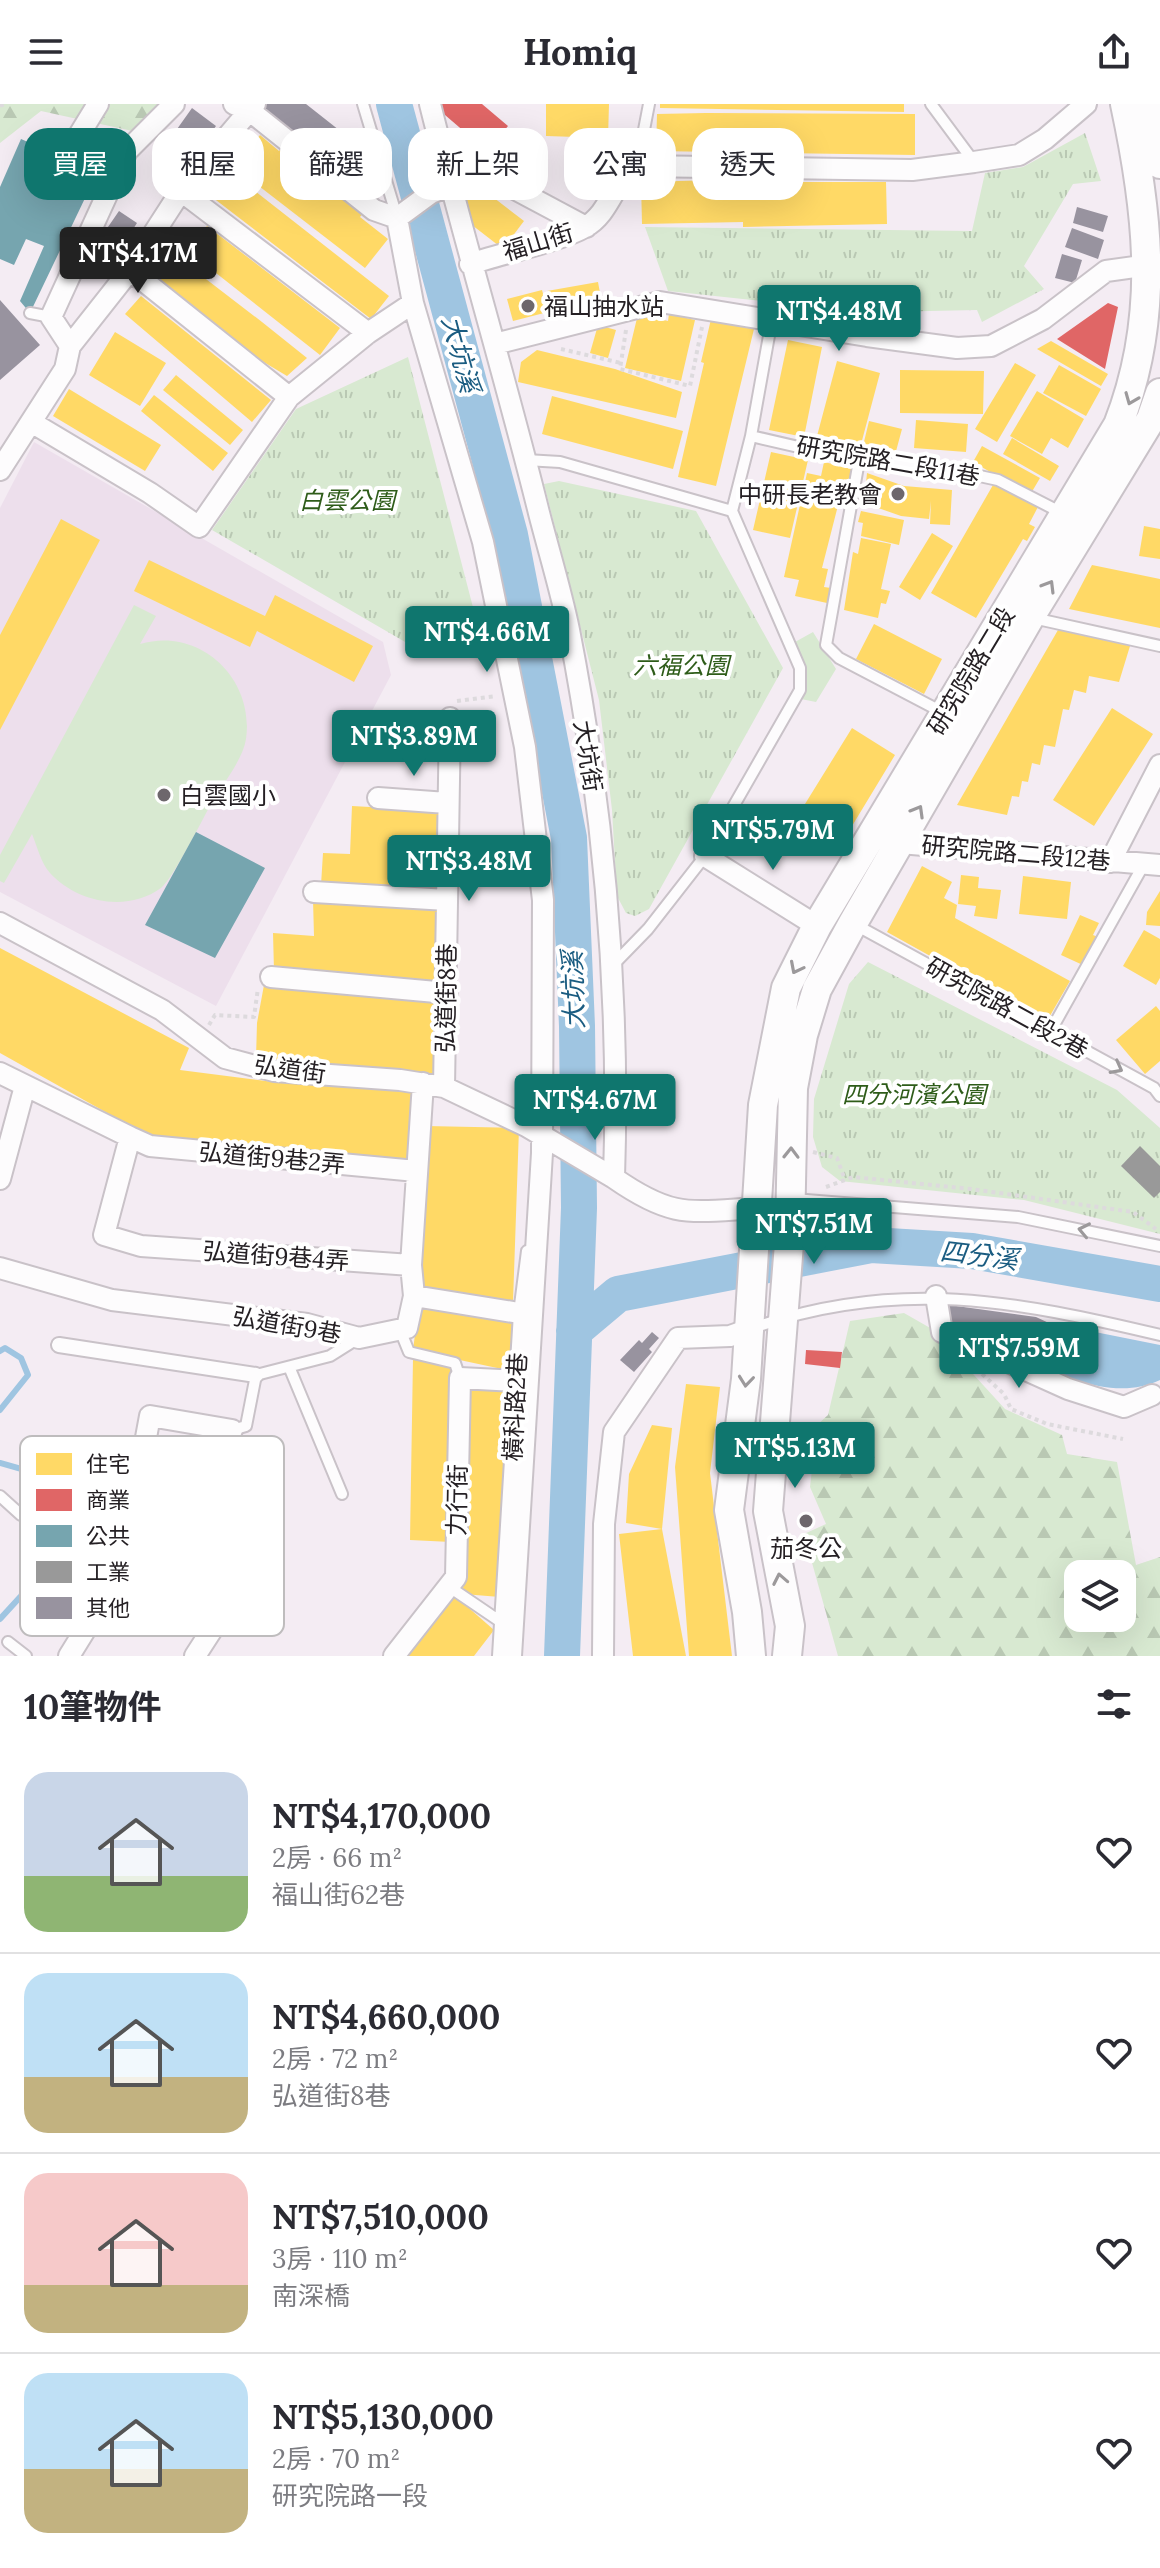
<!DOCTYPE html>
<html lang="zh-TW">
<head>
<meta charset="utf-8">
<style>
	body { margin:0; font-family:Lora,"Noto Sans TC",serif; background:#f7f7f7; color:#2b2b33; height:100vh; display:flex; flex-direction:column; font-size:30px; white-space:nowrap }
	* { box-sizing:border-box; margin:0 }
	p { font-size:26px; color:#7c7c81 }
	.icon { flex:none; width:44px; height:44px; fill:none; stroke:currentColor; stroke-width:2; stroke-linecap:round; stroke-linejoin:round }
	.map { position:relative; height:1552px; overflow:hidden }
	.sheet { display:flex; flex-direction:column; background:#fff; flex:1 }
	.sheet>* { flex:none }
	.hud { position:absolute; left:24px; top:24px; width:1112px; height:72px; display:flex; gap:16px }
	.buttons { position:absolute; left:1064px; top:1456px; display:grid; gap:16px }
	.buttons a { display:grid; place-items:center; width:72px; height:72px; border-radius:16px; background:#fff; box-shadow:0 8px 32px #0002; font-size:40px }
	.price { position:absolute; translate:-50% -68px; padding:0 18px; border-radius:8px; background:#0f766e; color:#fff; font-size:26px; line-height:52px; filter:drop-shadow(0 2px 4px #0008) }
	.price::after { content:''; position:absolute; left:50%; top:48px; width:24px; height:18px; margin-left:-12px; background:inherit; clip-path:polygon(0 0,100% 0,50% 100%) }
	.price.current { background:#222; color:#fff }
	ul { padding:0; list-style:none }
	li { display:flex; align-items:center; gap:24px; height:200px; padding:0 24px }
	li+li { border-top:2px solid #e1e1e2 }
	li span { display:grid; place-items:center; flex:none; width:224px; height:160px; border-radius:24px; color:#555 }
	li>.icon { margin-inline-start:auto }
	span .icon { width:96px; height:96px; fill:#fffc; stroke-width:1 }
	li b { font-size:34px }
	h2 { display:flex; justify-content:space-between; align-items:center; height:96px; padding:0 24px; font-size:34px }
	.tag { padding:0 28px; border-radius:24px; background:#fff; box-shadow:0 8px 32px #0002; font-size:28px; line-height:72px }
	.tag.current { background:#0f766e; color:#fff }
	header { display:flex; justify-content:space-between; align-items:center; height:104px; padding:0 24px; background:#fff; font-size:36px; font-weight:700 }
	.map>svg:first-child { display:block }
</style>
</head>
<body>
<header><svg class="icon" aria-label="menu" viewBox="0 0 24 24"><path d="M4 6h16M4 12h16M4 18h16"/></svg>Homiq<svg class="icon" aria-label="share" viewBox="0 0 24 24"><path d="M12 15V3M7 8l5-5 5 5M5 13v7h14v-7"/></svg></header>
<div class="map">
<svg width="1160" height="1552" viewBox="0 0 1160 1552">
	<defs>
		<pattern id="forest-firs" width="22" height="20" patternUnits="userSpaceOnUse" patternTransform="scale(2)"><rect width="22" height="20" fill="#d8e9d1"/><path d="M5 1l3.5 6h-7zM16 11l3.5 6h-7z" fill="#b9c8b3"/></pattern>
		<pattern id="park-tufts" width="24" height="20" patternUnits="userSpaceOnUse" patternTransform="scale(2)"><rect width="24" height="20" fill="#d8e9d1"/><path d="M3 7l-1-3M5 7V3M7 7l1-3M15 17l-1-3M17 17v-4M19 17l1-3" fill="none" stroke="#b9c8b3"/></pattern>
	</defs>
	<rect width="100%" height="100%" fill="#f4ecf3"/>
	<path fill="#eddfec" d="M34,338L383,538L391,571L216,902L0,788V404Z"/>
	<path fill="#d8e9d1" d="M134,501L156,512L140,540C199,522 255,574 246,635C243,656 221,682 211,700C201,718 174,773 161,784C127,809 76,798 50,769C41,759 37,742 32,730L4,779L0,777V751Z
		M813,528L836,565L816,598L801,595L805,576L795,538Z"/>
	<path fill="url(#forest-firs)" fill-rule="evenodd" d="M0,0H161L137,28L41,7L0,39Z
		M904,1209L932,1225L1005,1305L1062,1331L1067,1350L1117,1358L1136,1461L1160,1453V1552H838L804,1430L826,1420L810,1383L817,1321L828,1311L850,1217ZM1078,1470H1122V1514H1078Z"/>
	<path fill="url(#park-tufts)" d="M1085,29L1101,77L1073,80L1024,162L1044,185L982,218L977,206L835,209L770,198L668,187L645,123L972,127L985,69L1023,63Z
		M408,253L475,511L412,542L212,426L296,305Z
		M559,377L696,407L783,564L649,805L635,812L626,809L617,792L612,706L599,596L544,380Z
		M868,858L1117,986L1160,1024V1130L1024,1096L840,1077L822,1063L813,1033L814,995L849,880Z"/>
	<path fill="#9fc5e1" d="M1064,1227L1088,1233L1090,1227L1160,1241V1276C1119,1296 1070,1276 1032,1257L1048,1233Z"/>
	<path fill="#ffd966" d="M546,0H609L608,34L546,32Z
		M660,0H904V8L660,4Z
		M706,9L915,10V51L656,47L657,10Z
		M260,31L279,47L283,42L364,108L360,113L388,135L365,164L255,79L251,84L389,192L371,215L212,93Z
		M788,74V78H886L887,120L743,123V118L642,120L641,78Z
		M476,80L524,117L503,145L472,121L464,95Z
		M207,122L340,224L320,251L188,147Z
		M163,142L262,218L307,254L287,272L240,244L143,167Z
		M598,178L602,200L551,210L547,187Z
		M542,186L548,208L513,217L507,195Z
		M141,192L271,296L252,318L125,210Z
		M638,210L668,217L669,210L695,216L681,277L625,264Z
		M711,215L754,225L716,382L678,373L704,259L701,258Z
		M598,221L616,226L608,254L590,249Z
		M115,228L166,259L140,302L89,271Z
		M788,236L822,243L804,333L769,326Z
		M1051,237L1108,270L1101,282L1037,245Z
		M537,246L615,265L682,288L676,314L518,278L521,258Z
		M837,257L880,269L860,344L817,332Z
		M1015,259L1036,271L997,338L975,325Z
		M1059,261L1101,285L1086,312L1043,289Z
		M900,266L984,267L983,310L900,309Z
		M176,271L243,326L230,341L163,286Z
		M69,285L161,341L145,367L53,312Z
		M1037,287L1084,315L1068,344L1051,334L1042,350L1010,332Z
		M154,291L228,349L213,367L141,307Z
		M552,292L683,327L673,365L542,330Z
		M916,316L968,320L966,348L914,344Z
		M869,317L902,325L895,351L863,342Z
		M1012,334L1059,362L1050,377L1003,350Z
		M982,342L1040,374L1030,391L973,358Z
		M771,348L808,356L790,434L753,426Z
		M824,358L858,366L854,380L844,378L822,464L828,465L824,483L831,484L827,499L795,492L799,476L784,473L807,369L821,372Z
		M867,369L904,382L952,386L950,421L930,420L931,397L929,415L901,412L864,399Z
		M993,381L1039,401L1029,420L1035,423L1027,437L1023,435L976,514L931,489Z
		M861,407L904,416L899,441L861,432L863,419L858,418Z
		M61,415L100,436L0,626V531Z
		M1144,422L1160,425V455L1139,452Z
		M932,429L953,442L920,496L899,483Z
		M861,434L891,440L881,485L890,487L886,500L881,499L878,514L844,506L853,448L858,450Z
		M149,456L265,512L275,491L373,542L354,578L257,527L250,543L134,487Z
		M1092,461L1160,475V524L1069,505Z
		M874,520L942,555L924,590L856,555Z
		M1058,526L1130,542L1119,578L1089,572L1086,589L1074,586L1069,606L1063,605L1055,643L1044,641L1040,661L1032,659L1028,678L1022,677L1019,693L1012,692L1007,711L957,701Z
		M1112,604L1153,630L1094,722L1053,696Z
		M852,624L895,651L849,727L805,700Z
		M352,702L442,707L440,786L321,781L323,749L350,750Z
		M922,762L952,778L944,794L957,801L955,814L1070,877L1047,917L887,828Z
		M961,771L979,773L978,784L1001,786L997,815L974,812L976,802L958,800Z
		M1023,772L1071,778L1067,815L1019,810Z
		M1160,787V822L1146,821L1147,808Z
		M313,796L441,802L439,878L274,867L273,829L314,832Z
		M1080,811L1099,819L1093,831L1098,833L1085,862L1061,851Z
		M1144,826L1160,835V874L1156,881L1123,862Z
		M0,844L189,944L180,966L282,979L415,987L412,1058L159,1038L0,949Z
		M264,881L438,896L439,972L256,954L257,919Z
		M1156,902L1160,907V957L1145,970L1116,936Z
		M426,1022L519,1024L513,1198L422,1186L419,1151Z
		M419,1199L514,1216L511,1267L413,1246Z
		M413,1254L454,1261L451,1438L410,1436Z
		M686,1280L720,1283L710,1369L732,1552H689L675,1363Z
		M465,1282H510L500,1493L463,1490Z
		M652,1321L672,1324L662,1425L686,1552H633L619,1430L662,1425L626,1419L629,1370Z
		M454,1491L494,1526L474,1552H406Z"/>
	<path fill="#e06666" d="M442,0H482L508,22L487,47L438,5Z
		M1108,199L1118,203L1105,265L1057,235Z
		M806,1246L842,1248L840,1264L805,1260Z"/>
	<path fill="#76a5af" d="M79,31L74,82L95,35L110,42L30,209L20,197L44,142L26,135L14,161L0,155V83L21,35L60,52L51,72Z
		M196,728L265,764L215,854L145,821Z"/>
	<path fill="#999" d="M1140,1042L1160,1062V1088L1154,1094L1121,1062Z"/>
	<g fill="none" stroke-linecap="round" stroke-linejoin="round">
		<path stroke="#9fc5e1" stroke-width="6" d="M0,1247L5,1244L21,1254L28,1271L0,1306
			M0,1359L67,1378L73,1412L21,1492L0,1515"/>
		<path stroke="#9fc5e1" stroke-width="36" d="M394,0L510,431L569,734L577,922L579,1104L562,1552
			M574,1227L618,1190L871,1141L972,1147L1160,1180"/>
	</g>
	<path fill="#98939f" d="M257,0H306L358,41L338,67Z
		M192,4L216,22L189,59L165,42Z
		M1077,103L1108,112L1103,128L1073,119Z
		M119,107L137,119L118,148L99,136Z
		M1072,124L1104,136L1098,155L1065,143Z
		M1062,150L1082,156L1075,179L1055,174Z
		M0,196L40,241L0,276Z
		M949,1201L1036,1213L1051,1220L1046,1233L1032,1225L1024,1247L1005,1242L1004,1247L948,1221Z
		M652,1228L659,1234L649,1245L652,1248L634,1268L620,1256L639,1236L642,1239Z"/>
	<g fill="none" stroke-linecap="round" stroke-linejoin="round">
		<defs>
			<path id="service" d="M363,0L397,113
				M931,0L974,58
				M637,62L649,0
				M30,209L51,213
				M751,332L859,357L938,363L998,376L1064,410
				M526,356L560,358L732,407L800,564V586L705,752L648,825L612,862
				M859,357L826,541L839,554L944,609
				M732,407L751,332L772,215
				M1033,514L1160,542
				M854,820L1154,984L1160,992
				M1050,928L1144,760
				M794,1095L1018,1113L1160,1142
				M753,1224C897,1173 1017,1197 1160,1231
				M400,1226L409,1248L455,1259L460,1274
				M290,1265L342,1390
				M232,1326L246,1322L256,1271L330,1252L357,1235
				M0,1392L21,1411
				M448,1482L501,1518
				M8,1538L26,1552
				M498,1552L519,1209L527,1147"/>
			<path id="pedestrian" d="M59,1241L256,1271"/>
			<path id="minor" d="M234,0L250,7L374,106L397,114
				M430,0C464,137 505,272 539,409C549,448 561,487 569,526C604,706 620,891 614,1074C673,1115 689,1108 757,1104
				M79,31L98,0
				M442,46L586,123
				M181,87L368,229
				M397,114L413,199L483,438L525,643L543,796L542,1049L511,1552
				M397,114L431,89L449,82
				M470,160C500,150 561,137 585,123C611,109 614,74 637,62L912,66L974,58L1019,51L1045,35L1086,0
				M130,166L289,293
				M495,240L660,198L867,232L957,244L991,242L1043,215L1106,167L1156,160
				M70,242L51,213L127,47L174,0
				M31,318L150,389L199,423L289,293L368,229L413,199
				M0,366L65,265L70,242L130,166L181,87L255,0
				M378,694L447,699
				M890,733L900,739L1160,761
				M705,752L817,822
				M1110,758L1160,661
				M314,788L447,796
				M0,819L162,906L225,954L274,967L400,976L444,983L526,1022L614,1074
				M271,873L447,889
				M0,969L130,1033L104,1131L141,1142L411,1161
				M444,983L450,614
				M130,1033L150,1042L416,1067
				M0,1075L25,982
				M0,1164L112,1196L307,1220L359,1234L407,1224L414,1192L411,1161L423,979
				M414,1192L519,1209
				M936,1192L942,1228L1068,1285L1124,1303L1152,1291
				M69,1552L121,1468L150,1312L232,1326
				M195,1552L248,1470
				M394,1552L456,1473L460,1274L517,1277
				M603,1552L604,1420L614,1328L678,1234L730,1232L750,1225"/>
			<path id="secondary" d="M1147,0L1160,60
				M751,1552L747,1508L729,1406L746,1275L763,1001L786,884L817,822L1118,321C1160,214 1149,112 1125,0
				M787,1552L790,1522L768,1407L790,1127L793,984L803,931L817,885L853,819L1030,513L1151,315L1160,289"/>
		</defs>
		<use href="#service" stroke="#c9c2c8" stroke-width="14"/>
		<use href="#pedestrian" stroke="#c9c2c8" stroke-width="18"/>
		<use href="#minor" stroke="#c9c2c8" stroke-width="24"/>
		<use href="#secondary" stroke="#c9c2c8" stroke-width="32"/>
		<path stroke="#dddadd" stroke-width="4" stroke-dasharray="4 4" stroke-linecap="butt" d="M0,2L4,0
			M626,226L620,265L690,282L702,223
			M561,245L621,259
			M457,597L496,592
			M209,921L215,911L254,913L258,884
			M813,1048L837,1054L845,1076
			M826,1083L853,1073L971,1085L1133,1108L1156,1125
			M982,1270L1004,1290L1011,1305L1047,1320L1123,1335"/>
		<use href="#service" stroke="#fdfcfd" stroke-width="10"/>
		<use href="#pedestrian" stroke="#fdfcfd" stroke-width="14"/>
		<use href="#minor" stroke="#fdfcfd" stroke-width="20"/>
		<use href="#secondary" stroke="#fdfcfd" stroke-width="28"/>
	</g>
	<defs><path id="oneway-chevron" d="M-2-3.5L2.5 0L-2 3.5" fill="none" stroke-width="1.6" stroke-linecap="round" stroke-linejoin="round" transform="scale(2)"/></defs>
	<g stroke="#9c999b">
		<use href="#oneway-chevron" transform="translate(1131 295) rotate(112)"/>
		<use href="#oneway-chevron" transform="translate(1049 482) rotate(-59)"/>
		<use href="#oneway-chevron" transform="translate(918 707) rotate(-60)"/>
		<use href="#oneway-chevron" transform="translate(796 864) rotate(117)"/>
		<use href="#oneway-chevron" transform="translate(1117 964) rotate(28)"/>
		<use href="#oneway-chevron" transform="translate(791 1049) rotate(-89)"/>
		<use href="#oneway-chevron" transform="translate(1084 1126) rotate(-168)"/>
		<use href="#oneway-chevron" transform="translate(746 1277) rotate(96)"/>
		<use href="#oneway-chevron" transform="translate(780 1475) rotate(-101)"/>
	</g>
	<g fill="#6d676c" stroke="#fff" stroke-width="3">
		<circle cx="528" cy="202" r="8"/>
		<circle cx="898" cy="390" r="8"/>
		<circle cx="164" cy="691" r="8"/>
		<circle cx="806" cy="1417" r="8"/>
	</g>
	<g text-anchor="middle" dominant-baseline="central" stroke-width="8" stroke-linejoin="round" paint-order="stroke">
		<g font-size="24" fill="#252024" stroke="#fff">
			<text transform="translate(538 138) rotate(-17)">福山街</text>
			<text transform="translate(888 357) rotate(10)">研究院路二段11巷</text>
			<text transform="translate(971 567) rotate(-59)">研究院路二段</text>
			<text transform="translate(588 652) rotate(81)">大坑街</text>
			<text transform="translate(1016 749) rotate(5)">研究院路二段12巷</text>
			<text transform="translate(446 894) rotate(-89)">弘道街8巷</text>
			<text transform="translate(1007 904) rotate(29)">研究院路二段2巷</text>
			<text transform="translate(290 965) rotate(8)">弘道街</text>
			<text transform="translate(272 1054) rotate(5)">弘道街9巷2弄</text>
			<text transform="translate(276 1152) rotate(4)">弘道街9巷4弄</text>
			<text transform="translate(287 1221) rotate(10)">弘道街9巷</text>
			<text transform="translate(515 1303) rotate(-87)">橫科路2巷</text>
			<text transform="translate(457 1396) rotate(-89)">力行街</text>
		</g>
		<g font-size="24" fill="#252024" stroke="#fff" text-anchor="start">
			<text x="544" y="202">福山抽水站</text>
			<text x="882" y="390" text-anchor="end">中研長老教會</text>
			<text x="180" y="691">白雲國小</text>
			<text x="806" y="1444" text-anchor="middle">茄冬公</text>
		</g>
		<g font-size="24" font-style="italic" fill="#2e5c19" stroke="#fff">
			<text x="347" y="396">白雲公園</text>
			<text x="681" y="561">六福公園</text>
			<text x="914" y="990">四分河濱公園</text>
		</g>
		<g font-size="26" font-style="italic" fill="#1a5c81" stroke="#fff">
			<text transform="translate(461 250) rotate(75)">大坑溪</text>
			<text transform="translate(573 886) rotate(-92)">大坑溪</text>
			<text transform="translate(979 1151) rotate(7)">四分溪</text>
		</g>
	</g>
	<rect x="20" y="1332" width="264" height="200" rx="12" fill="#fff" stroke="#bebcbd" stroke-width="2"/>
	<rect x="36" y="1349" width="36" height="22" fill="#ffd966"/>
	<rect x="36" y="1385" width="36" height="22" fill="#e06666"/>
	<rect x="36" y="1421" width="36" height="22" fill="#76a5af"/>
	<rect x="36" y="1457" width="36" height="22" fill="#999"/>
	<rect x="36" y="1493" width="36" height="22" fill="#98939f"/>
	<g font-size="22" fill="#252024">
		<text x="86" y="1368">住宅</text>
		<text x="86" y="1404">商業</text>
		<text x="86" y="1440">公共</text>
		<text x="86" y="1476">工業</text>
		<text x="86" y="1512">其他</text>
	</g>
</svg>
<div class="buttons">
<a><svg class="icon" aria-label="layers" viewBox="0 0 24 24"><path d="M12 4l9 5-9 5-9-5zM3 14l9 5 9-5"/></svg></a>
</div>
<b class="price current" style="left:138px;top:191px">NT$4.17M</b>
<b class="price" style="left:839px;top:249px">NT$4.48M</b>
<b class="price" style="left:487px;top:570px">NT$4.66M</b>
<b class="price" style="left:414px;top:674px">NT$3.89M</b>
<b class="price" style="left:773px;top:768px">NT$5.79M</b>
<b class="price" style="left:469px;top:799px">NT$3.48M</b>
<b class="price" style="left:595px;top:1038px">NT$4.67M</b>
<b class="price" style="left:814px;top:1162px">NT$7.51M</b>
<b class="price" style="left:1019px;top:1286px">NT$7.59M</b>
<b class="price" style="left:795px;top:1386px">NT$5.13M</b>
<div class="hud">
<a class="tag current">買屋</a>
<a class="tag">租屋</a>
<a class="tag">篩選</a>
<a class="tag">新上架</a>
<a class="tag">公寓</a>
<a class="tag">透天</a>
</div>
</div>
<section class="sheet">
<h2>10筆物件<svg class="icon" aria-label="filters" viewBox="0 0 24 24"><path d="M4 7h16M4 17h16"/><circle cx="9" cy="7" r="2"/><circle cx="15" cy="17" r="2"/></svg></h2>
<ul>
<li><span style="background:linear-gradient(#c9d6e8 65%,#8fb573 0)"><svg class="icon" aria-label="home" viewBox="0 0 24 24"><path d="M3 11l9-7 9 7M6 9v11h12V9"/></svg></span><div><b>NT$4,170,000</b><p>2房 · 66 m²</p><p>福山街62巷</p></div><svg class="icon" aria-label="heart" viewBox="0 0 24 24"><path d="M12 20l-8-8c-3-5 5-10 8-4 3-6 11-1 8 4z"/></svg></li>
<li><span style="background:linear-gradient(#bfe0f5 65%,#c2b280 0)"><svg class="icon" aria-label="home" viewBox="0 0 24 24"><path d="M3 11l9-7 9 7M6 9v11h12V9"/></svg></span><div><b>NT$4,660,000</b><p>2房 · 72 m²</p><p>弘道街8巷</p></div><svg class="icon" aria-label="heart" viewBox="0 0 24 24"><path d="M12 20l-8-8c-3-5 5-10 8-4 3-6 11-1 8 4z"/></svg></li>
<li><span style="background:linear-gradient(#f6c9c9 70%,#c2b280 0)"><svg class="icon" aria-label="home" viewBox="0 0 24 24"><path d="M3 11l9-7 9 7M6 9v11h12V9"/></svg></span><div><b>NT$7,510,000</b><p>3房 · 110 m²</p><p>南深橋</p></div><svg class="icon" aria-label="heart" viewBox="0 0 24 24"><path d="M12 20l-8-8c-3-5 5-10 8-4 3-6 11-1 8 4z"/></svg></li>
<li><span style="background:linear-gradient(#bfe0f5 60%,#c2b280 0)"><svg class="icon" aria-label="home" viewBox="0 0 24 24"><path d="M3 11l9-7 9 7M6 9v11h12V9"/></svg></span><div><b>NT$5,130,000</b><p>2房 · 70 m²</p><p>研究院路一段</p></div><svg class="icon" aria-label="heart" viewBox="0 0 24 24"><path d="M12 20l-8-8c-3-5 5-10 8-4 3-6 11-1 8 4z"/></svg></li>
</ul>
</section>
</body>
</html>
